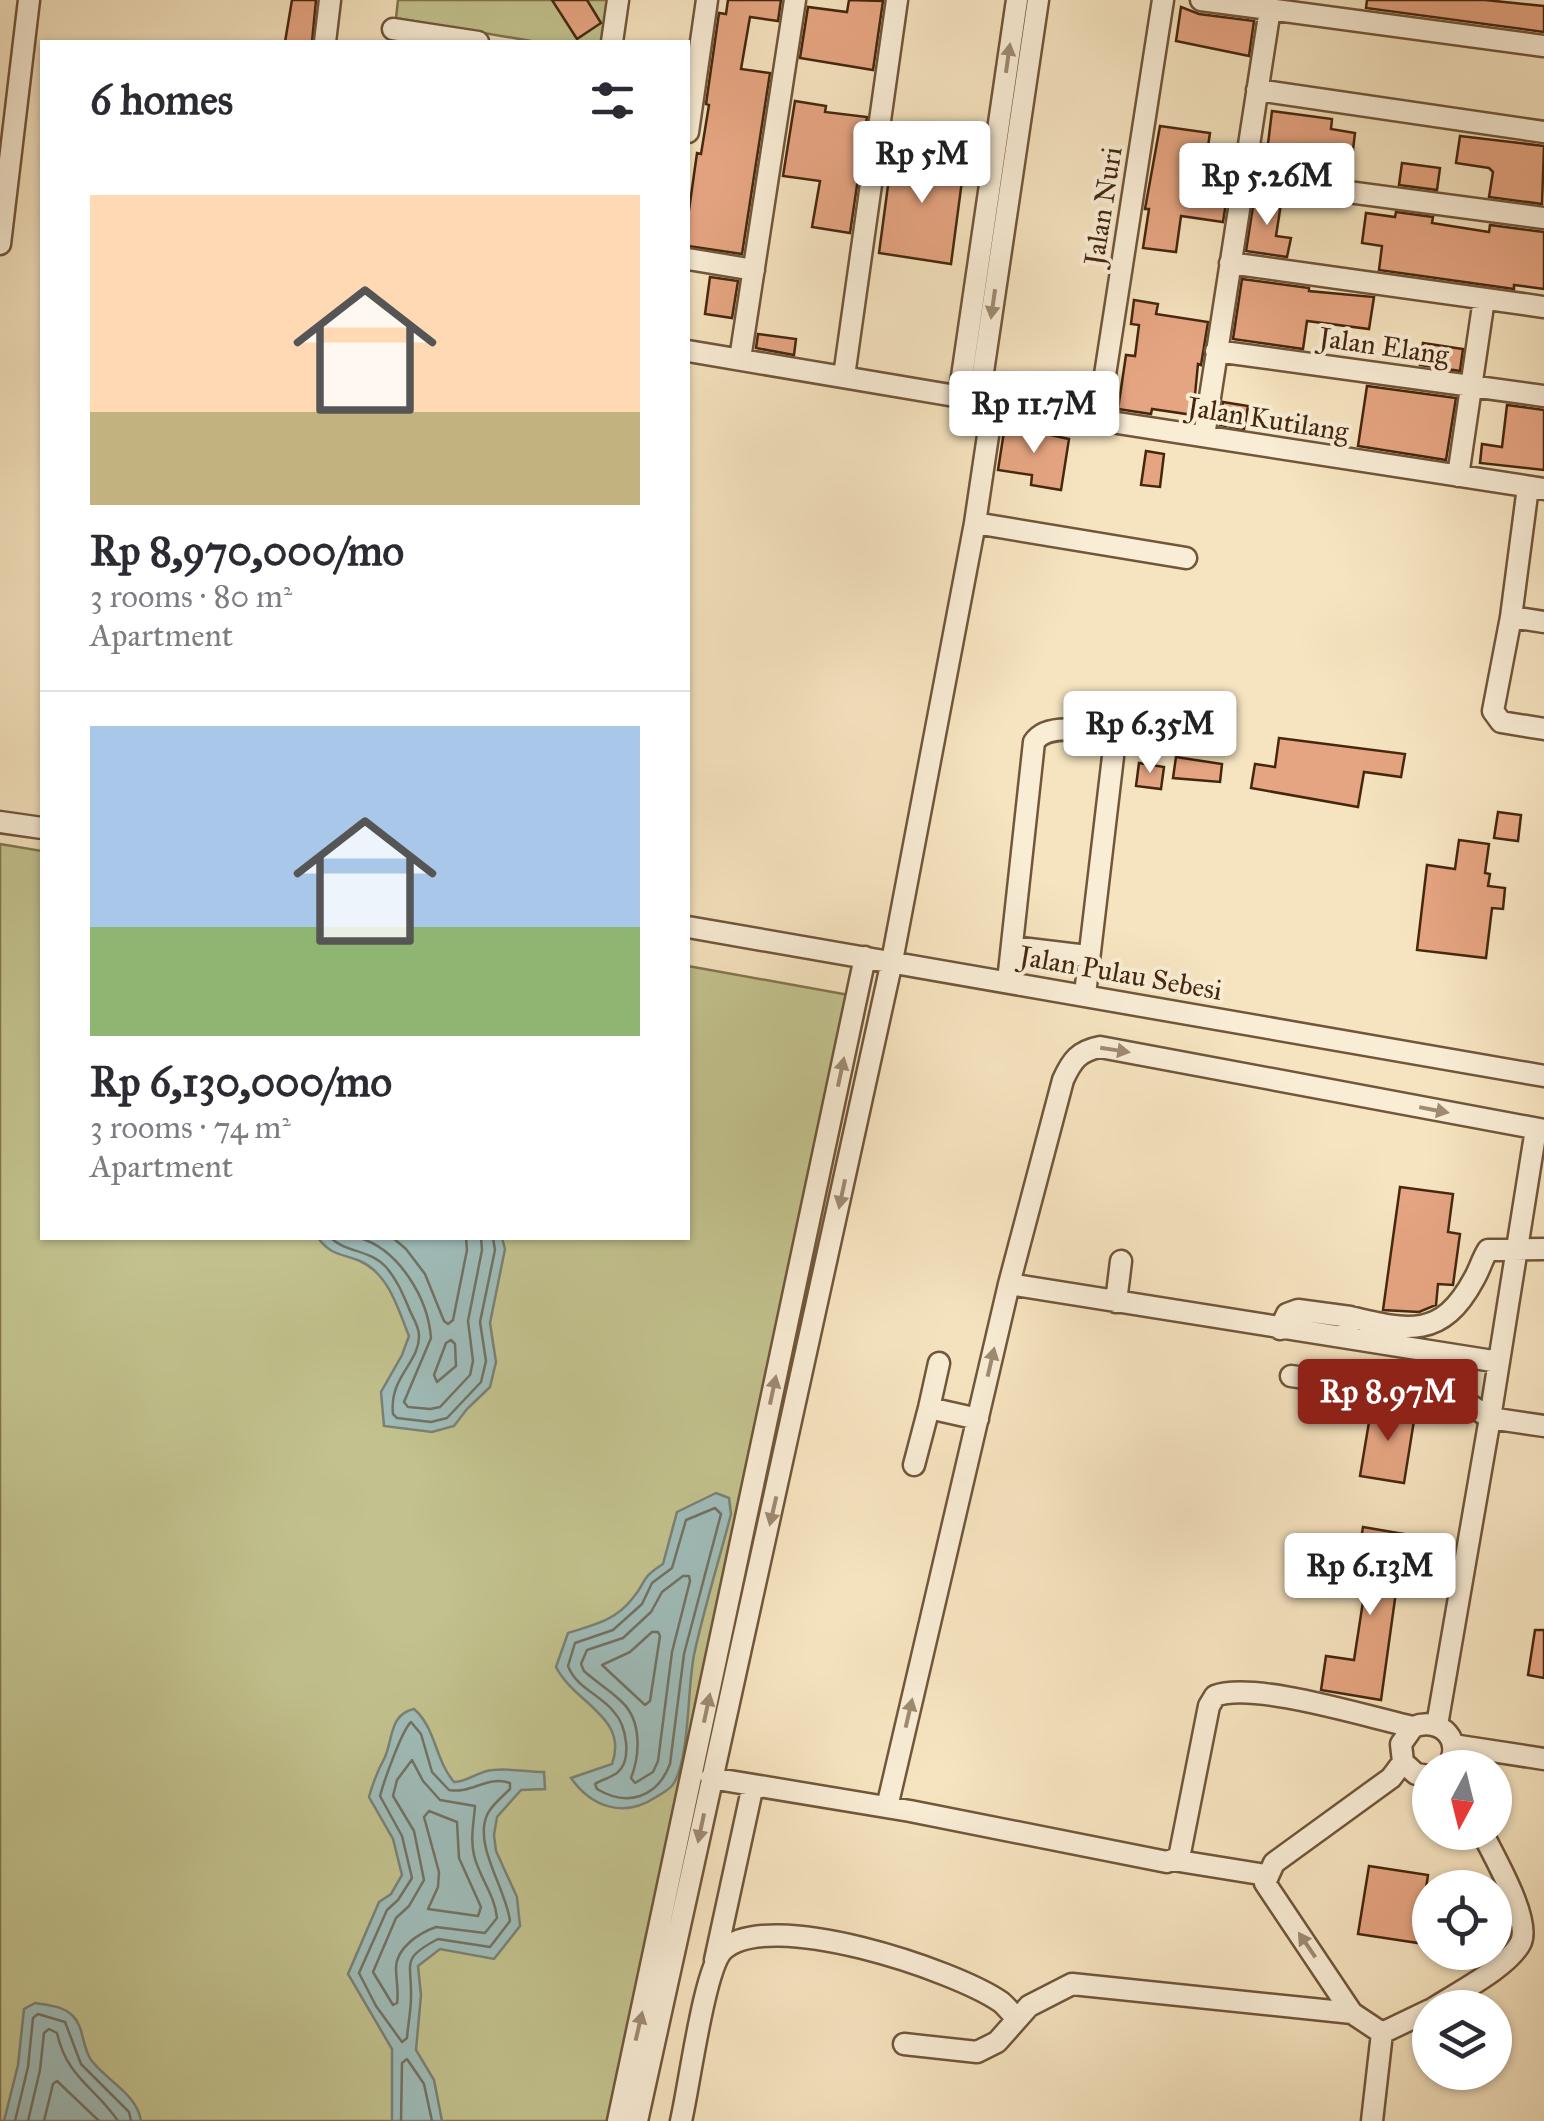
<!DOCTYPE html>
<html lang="en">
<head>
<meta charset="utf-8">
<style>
	body { margin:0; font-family:"IM FELL Great Primer",serif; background:#f7f7f7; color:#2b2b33; height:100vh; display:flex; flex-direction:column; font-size:38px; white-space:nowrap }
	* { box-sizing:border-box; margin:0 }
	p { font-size:32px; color:#7c7c81 }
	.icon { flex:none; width:55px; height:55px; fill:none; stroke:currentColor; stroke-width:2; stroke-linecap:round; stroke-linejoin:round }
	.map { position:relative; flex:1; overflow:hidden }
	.sheet { position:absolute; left:40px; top:40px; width:650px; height:1200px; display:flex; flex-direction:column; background:#fff; border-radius:0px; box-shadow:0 2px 8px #0004 }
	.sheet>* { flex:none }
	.needle { width:65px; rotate:187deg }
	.buttons { position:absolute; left:1412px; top:1750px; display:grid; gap:20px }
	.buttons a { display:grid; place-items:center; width:100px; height:100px; border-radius:50%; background:#fff; box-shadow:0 2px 8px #0004; font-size:50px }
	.price { position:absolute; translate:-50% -85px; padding:0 22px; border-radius:10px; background:#fff; color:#222; font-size:32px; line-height:65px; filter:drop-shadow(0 2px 5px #0008) }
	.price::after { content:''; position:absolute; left:50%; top:60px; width:30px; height:22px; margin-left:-15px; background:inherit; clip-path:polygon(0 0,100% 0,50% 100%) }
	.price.active { background:#8f2418; color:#fff }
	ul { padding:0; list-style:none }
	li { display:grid; align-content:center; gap:20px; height:530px; padding:0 50px }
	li+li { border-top:2px solid #e1e1e2 }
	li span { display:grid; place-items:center; height:310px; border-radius:0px; color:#555 }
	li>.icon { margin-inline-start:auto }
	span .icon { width:180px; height:180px; fill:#fffc; stroke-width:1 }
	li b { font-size:42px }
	h2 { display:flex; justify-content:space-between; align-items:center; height:120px; padding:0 50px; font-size:42px }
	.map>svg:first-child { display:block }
</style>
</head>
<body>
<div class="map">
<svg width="1544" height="2121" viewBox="0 0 1544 2121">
	<rect width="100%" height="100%" fill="#f6e4c0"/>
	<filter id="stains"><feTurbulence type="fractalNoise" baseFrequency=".002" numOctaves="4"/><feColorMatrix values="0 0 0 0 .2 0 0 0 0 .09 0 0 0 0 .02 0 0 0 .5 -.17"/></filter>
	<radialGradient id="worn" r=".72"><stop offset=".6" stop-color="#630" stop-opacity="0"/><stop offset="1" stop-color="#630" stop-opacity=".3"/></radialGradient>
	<path fill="#c2c28e" stroke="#84744e" stroke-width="2.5" d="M398,0H609L605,42H537L396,18Z
		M0,844L42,851V1238H688V966L849,995L616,2121H0Z"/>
	<path fill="#9fbdba" stroke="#7b8175" stroke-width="2.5" d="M318,1238H502L505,1249L490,1323L496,1362L490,1387L467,1409L454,1426L432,1432L384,1426L381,1392L402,1355L409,1336C398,1309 389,1274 360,1261C340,1253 332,1256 318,1238Z
		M716,1493L729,1498L731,1514C719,1561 704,1608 694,1655C687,1690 690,1755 674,1783C670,1790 662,1793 656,1797C625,1818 592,1808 571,1778L612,1764C629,1717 575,1704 556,1667L568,1633C593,1625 615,1621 632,1599C648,1581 638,1580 663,1564L677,1512Z
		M414,1709C436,1728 435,1760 454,1782C468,1782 478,1771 493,1770C509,1768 527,1772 544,1772L545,1789L521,1790L497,1817L494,1835L496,1851L517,1897L520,1926L494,1959L440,1949L418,1966L421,1995L416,2050L434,2080L442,2121H392V2049L348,1974L379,1902L391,1894L402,1875L393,1839L369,1797C373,1782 378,1770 385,1757C393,1738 390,1714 414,1709Z
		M35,2003C48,2005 63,2006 73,2016C84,2027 82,2047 91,2060C107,2081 137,2094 141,2121H4L18,2065L24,2009Z"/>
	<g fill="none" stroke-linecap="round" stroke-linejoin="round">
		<path stroke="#727264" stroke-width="2.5" d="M331,1238C345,1252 370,1250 385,1266C396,1278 402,1292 408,1306C411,1315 419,1326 419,1335C420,1363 389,1376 393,1414L397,1418L431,1422L447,1418L481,1382L486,1361L480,1322L495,1250L493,1238
			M360,1238C399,1250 428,1298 431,1338L404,1402L408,1407L430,1409L440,1407L470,1375L473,1361L468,1321L482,1250L481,1238
			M393,1238L406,1249L425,1274L444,1321L448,1324L453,1320L467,1250L466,1238
			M451,1340L455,1344L456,1366L437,1382L434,1375L446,1343Z
			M715,1508L721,1514L684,1654L670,1764C657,1798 627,1807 597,1789L595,1784C601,1780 610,1778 617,1773C633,1760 626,1725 614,1712C600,1694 577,1689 568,1666L575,1643L613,1630L642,1604L652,1583L672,1568L686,1520Z
			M683,1576H689L690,1581L672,1652L658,1761L653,1772L635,1783L631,1778C640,1755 642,1721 622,1702C610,1690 596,1682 584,1671L581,1664L587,1650L623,1638L651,1612L662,1592Z
			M652,1632H658L660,1636L650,1701L645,1705L602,1665L630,1652Z
			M411,1722L421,1734L432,1772L449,1790C472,1794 487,1775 510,1783V1789C503,1796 493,1804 488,1813C472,1844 506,1888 510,1921L490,1947L438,1939C400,1959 412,1962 411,1997C411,2011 408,2024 407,2038L402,2042L376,2006L359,1973L387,1910L398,1900L412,1878L402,1836L380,1796C384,1781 402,1730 411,1722Z
			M412,1760L423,1781L440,1800L475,1806C474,1822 470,1838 474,1855C479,1877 495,1895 497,1918L485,1933L436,1927C419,1933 396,1948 396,1968C396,1980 399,1991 397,2003L393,2005L373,1972L396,1918L409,1906L424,1880L414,1831L393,1796L397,1780Z
			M429,1811L457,1822L459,1858L481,1907L478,1916L428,1909L438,1887L439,1872L424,1817Z
			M15,2121L28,2067L33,2018L38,2014L65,2022L81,2064L129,2112L131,2121
			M28,2121L40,2070L44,2033L49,2029L57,2033C67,2078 95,2087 118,2121
			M44,2121L53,2084L57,2081L99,2121
			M401,2121L402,2063L407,2059L424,2084L432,2121"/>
	</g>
	<path fill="#e6a582" stroke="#45270e" stroke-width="2.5" d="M292,0H316L312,42H285Z
		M552,0H587L601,23L577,39Z
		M728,0H781L778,21L750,17L741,69L770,73L742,254L688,246V217L697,153L701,154L709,105L706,104L719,13L726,14Z
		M849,0L883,1L873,70L800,58L808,7L847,12Z
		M1367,0H1485L1544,6V32L1366,8Z
		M1181,7L1199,14L1254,21L1249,56L1176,41Z
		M795,101L826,106L825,112L867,117L850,233L812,227L820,181L783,176Z
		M1272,111L1332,119L1331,129L1355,133L1352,158L1311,152L1308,173L1260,166L1263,144H1268Z
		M1160,126L1210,133L1202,186L1228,189L1223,222L1181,216L1176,252L1143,248L1149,209H1145Z
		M1460,136L1544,146L1542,204L1489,197L1493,172L1489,168L1456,163Z
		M893,148L965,158L951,264L879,253Z
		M1402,163L1440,168L1437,190L1399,185Z
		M1255,194L1282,197L1276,236L1291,238L1287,257L1246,251Z
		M1396,212L1433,217L1432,223L1489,232L1490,225L1544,232V289L1514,285V289L1379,270L1382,246L1362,243L1366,213L1395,217Z
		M710,277L738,281L732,318L705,314Z
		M1242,279L1309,288V291L1374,297L1369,329L1307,321L1303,349L1233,339Z
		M1134,300L1158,304L1156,314L1208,322L1201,365L1198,364L1193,415L1152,409L1151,414L1118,409L1126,355L1135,356L1139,325L1131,324Z
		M758,334L796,339L794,355L756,348Z
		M1423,343L1463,349L1460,371L1420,365Z
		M1367,386L1456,398L1446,460L1358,446Z
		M1223,402L1248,406L1244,429L1220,425Z
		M1507,405L1544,410V470L1480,463L1482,444L1502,447Z
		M1005,425L1069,439L1061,490L1031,485L1032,475L998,470Z
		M1146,451L1164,454L1160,487L1141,485Z
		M1279,738L1405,754L1401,777L1364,772L1358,807L1251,788L1255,764L1275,767Z
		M1176,757L1222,764L1220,782L1173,778Z
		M1139,763L1164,767L1161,789L1136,786Z
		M1498,812L1521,815L1518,841L1494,838Z
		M1459,840L1489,844L1485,873L1490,874L1488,886L1505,888L1503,909L1492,908L1486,958L1417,950L1427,865L1455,869Z
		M1400,1187L1453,1194L1448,1232L1460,1234L1453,1285L1438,1284L1436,1305L1419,1312L1383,1310Z
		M1395,1405L1416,1408L1404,1483L1360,1476L1371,1410L1394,1414Z
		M1363,1527L1404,1534L1381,1700L1321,1690L1326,1656L1354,1660L1364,1595L1352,1593Z
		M1535,1630H1544V1678L1528,1675Z
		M1369,1866L1428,1875L1418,1943L1358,1934Z"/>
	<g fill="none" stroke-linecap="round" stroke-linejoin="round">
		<defs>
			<path id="minor" d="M1201,0L1544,46
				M393,29L478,42
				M325,42L330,0
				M612,42L618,0
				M1257,90L1544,132
				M688,132L707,0
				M1243,178L1544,218
				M0,244L29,0
				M688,259L754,270
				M1230,263L1544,307
				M688,351L1098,420L1544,489
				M1216,351L1544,396
				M740,359L795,0
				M844,376L897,0
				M959,397L1017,0
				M979,399L1038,0
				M1098,420L1163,0
				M1204,436L1270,9
				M1458,476L1484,299
				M1528,487L1511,617L1493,711L1501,722L1544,729
				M975,523L1186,558
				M1511,617L1544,622
				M0,822L42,828
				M688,927L1544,1076
				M1014,947L1087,956
				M1008,981L1034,742C1047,722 1094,729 1112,741L1114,748L1085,994
				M1009,1284L1499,1362
				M1116,1302L1121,1261
				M1350,1317C1408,1331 1442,1339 1474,1279C1480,1269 1482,1259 1488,1250L1544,1249
				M1280,1329L1287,1314L1298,1310L1350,1317L1348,1328
				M1291,1376L1464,1401L1490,1418L1544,1426
				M929,1408L939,1363
				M914,1465L929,1408L978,1419
				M1437,1725L1490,1418L1536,1129
				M1453,1745L1544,1759
				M1403,1762L1391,1778L1274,1863L1265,1883L1352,2013L1382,2033L1430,2010
				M1430,1776L1416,1774L1403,1762L1401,1744L1413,1727C1441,1716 1465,1741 1447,1768
				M711,1778L910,1811L1167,1862L1177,1858L1180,1853L1209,1706L1215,1696C1253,1681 1368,1717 1413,1727
				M887,1807L1009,1284L1063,1080C1072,1060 1079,1051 1100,1047L1544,1130
				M1173,1860L1266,1875
				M715,1960L753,1785
				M1434,2008C1457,1993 1510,1966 1521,1942C1531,1919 1493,1855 1482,1832
				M904,2044L977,2052L997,2042L1029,2006L1072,1984L1352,2013
				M618,2121L865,957
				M637,2121L892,961L975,523L993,402
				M681,2121C689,2088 704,1969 723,1950C768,1907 955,1970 1001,2002C1007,2007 1012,2014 1017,2019
				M1372,2121L1382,2033"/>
		</defs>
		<use href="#minor" stroke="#71563a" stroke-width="25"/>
		<use href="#minor" stroke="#f9edd6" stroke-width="20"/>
	</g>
	<defs><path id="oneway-solid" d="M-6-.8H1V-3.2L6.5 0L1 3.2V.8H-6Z" transform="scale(2.5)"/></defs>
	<g fill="#9f8a72">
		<use href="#oneway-solid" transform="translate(1008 58) rotate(-82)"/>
		<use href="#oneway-solid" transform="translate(993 304) rotate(98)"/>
		<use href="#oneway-solid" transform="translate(1115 1050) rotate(9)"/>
		<use href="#oneway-solid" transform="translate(841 1072) rotate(-78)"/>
		<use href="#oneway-solid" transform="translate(1434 1110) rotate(11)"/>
		<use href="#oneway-solid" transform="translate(842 1194) rotate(102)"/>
		<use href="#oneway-solid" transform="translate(991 1362) rotate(-77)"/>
		<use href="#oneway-solid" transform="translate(773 1390) rotate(-78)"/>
		<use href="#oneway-solid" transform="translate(773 1511) rotate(103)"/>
		<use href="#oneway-solid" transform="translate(707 1708) rotate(-78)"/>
		<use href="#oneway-solid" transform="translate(909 1713) rotate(-77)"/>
		<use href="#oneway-solid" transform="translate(701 1828) rotate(102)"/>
		<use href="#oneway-solid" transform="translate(1307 1945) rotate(-124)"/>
		<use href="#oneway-solid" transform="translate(639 2026) rotate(-77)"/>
	</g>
	<g text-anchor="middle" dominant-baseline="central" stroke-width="8" stroke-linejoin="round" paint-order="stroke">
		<g font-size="28" fill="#45270e" stroke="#f9edd6">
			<text transform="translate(1103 206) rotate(-81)">Jalan Nuri</text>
			<text transform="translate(1384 346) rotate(8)">Jalan Elang</text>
			<text transform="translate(1268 419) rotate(9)">Jalan Kutilang</text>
			<text transform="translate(1121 973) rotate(10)">Jalan Pulau Sebesi</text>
		</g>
	</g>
	<rect width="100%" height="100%" filter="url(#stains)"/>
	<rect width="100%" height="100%" fill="url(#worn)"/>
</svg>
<div class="buttons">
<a><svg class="needle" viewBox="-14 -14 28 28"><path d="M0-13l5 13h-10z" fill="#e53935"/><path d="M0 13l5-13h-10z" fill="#7c7c81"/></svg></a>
<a><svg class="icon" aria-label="locate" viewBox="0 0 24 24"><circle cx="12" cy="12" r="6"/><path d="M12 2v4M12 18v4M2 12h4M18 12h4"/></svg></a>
<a><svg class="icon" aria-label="layers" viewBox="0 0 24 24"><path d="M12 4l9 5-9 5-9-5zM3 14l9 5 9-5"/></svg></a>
</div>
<b class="price" style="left:922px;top:206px">Rp 5M</b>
<b class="price" style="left:1267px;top:228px">Rp 5.26M</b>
<b class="price" style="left:1034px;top:456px">Rp 11.7M</b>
<b class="price" style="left:1150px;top:776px">Rp 6.35M</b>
<b class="price active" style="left:1388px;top:1444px">Rp 8.97M</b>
<b class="price" style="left:1370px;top:1618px">Rp 6.13M</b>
<section class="sheet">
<h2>6 homes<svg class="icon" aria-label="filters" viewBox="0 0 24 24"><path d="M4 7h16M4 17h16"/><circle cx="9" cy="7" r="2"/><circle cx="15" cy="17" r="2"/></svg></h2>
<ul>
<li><span style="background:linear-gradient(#ffd9b3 70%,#c2b280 0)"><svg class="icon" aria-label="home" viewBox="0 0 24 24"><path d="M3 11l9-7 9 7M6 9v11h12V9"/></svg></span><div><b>Rp 8,970,000/mo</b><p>3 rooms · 80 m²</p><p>Apartment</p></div></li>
<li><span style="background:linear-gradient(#a9c7e8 65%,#8fb573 0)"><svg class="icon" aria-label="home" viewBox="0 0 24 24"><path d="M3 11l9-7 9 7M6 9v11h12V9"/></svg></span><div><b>Rp 6,130,000/mo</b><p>3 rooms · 74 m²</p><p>Apartment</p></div></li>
</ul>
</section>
</div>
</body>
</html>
